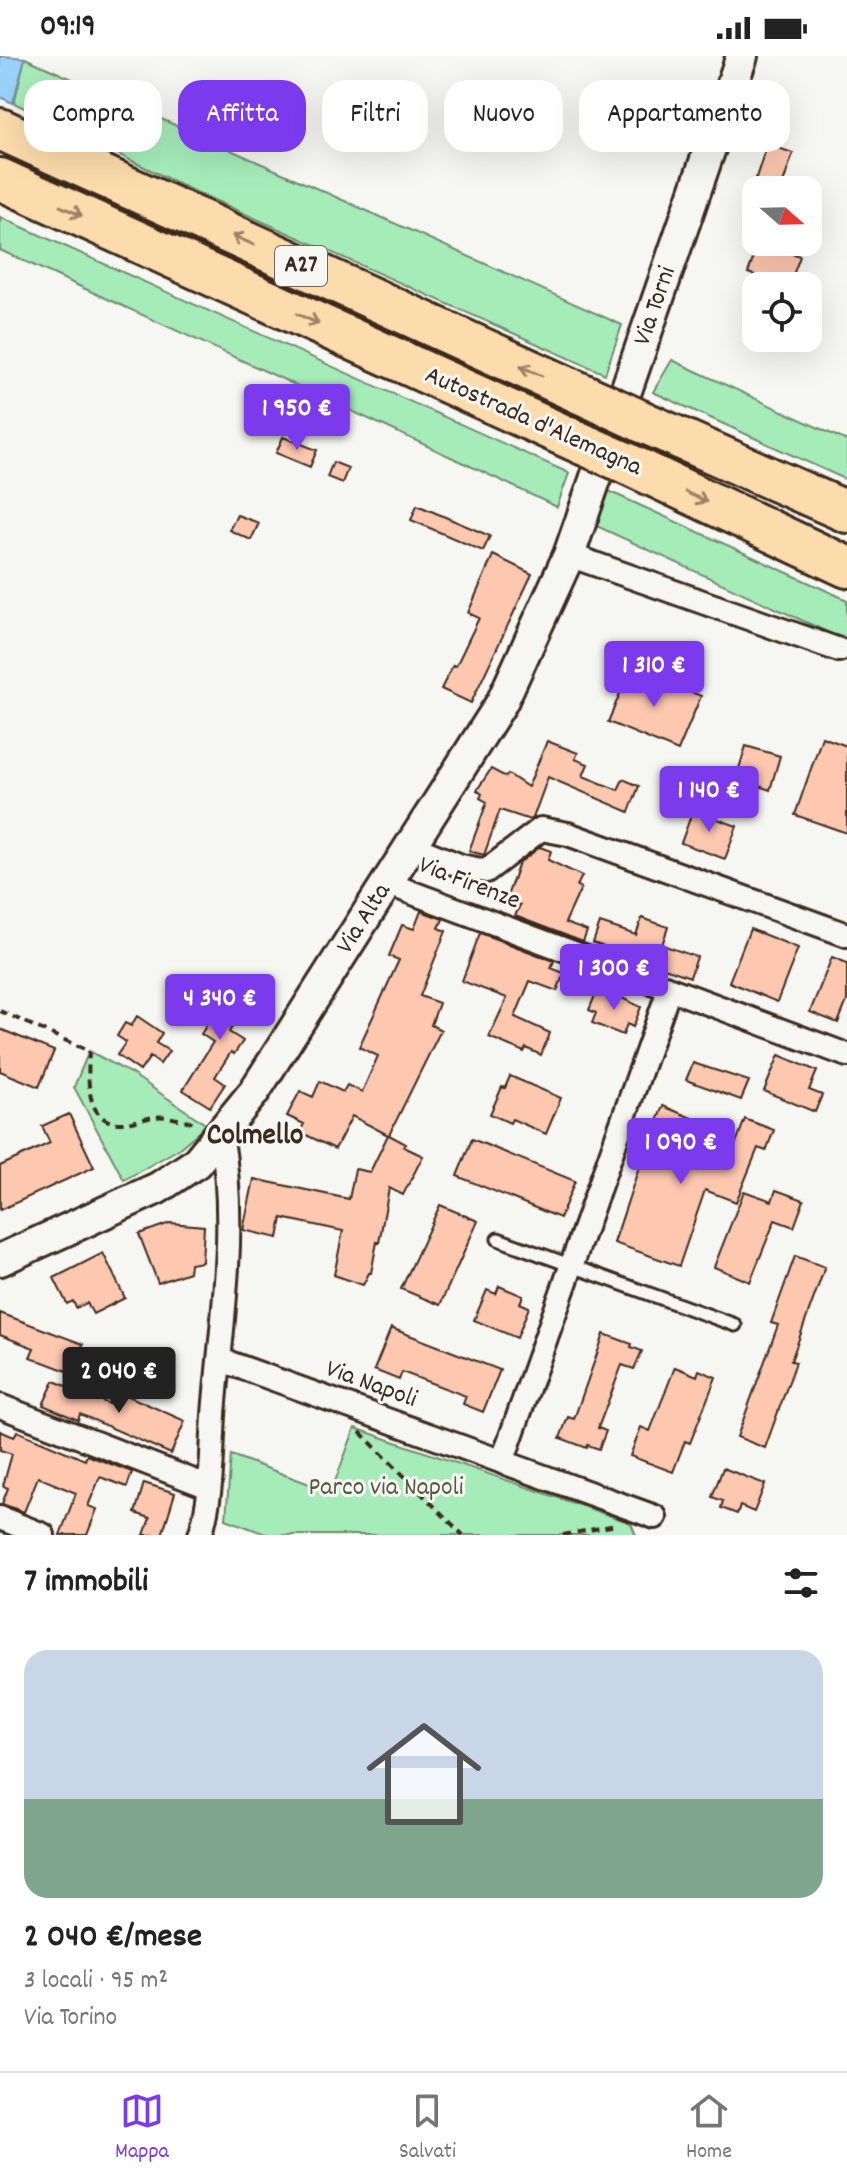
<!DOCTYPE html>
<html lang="it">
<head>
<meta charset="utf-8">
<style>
	body { margin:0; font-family:Dekko,sans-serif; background:#f6f6f6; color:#222; height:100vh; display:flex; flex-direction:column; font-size:30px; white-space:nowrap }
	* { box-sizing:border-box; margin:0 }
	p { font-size:26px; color:#767676 }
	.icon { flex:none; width:44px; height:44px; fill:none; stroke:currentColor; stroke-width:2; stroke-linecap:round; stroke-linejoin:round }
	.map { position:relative; height:1479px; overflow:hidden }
	.sheet { display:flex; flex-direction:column; background:#fff; flex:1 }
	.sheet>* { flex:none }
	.guide { position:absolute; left:24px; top:24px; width:800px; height:72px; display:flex; gap:16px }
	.needle { width:52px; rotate:110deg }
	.buttons { position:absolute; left:742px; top:120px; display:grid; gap:16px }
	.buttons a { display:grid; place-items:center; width:80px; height:80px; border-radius:16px; background:#fff; box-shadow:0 8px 32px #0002; font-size:40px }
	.price { position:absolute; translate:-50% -68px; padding:0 18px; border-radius:8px; background:#7c3aed; color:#fff; font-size:26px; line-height:52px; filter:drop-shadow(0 2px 4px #0008) }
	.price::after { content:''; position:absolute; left:50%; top:48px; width:24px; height:18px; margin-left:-12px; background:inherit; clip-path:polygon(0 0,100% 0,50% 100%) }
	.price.active { background:#222; color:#fff }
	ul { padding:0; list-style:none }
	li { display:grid; align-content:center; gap:16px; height:424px; padding:0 24px }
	li span { display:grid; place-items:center; height:248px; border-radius:24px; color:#555 }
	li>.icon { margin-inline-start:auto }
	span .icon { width:144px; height:144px; fill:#fffc; stroke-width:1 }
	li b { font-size:34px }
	h2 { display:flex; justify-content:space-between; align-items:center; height:96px; padding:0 24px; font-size:34px }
	.tag { padding:0 28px; border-radius:24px; background:#fff; box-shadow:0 8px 32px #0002; font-size:28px; line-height:72px }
	.tag.active { background:#7c3aed; color:#fff }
	.status { display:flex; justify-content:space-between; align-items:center; height:56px; padding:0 40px; background:#fff; direction:ltr }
	.status svg { height:22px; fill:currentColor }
	.menu { display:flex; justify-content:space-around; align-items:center; height:112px; border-top:2px solid #e0e0e0; background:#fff; font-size:22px; color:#767676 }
	.menu a { display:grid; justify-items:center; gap:4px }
	.menu .active { color:#7c3aed }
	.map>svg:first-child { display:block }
</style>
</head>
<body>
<div class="status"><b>09:19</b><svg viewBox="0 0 49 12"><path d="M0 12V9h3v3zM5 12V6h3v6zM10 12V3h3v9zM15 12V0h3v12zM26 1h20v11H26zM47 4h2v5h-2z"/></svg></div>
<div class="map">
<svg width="847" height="1479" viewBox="0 0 847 1479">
	<rect width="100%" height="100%" fill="#f6f6f2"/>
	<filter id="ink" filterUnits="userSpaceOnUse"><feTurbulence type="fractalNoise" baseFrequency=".0125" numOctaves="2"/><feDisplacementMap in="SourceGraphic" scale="16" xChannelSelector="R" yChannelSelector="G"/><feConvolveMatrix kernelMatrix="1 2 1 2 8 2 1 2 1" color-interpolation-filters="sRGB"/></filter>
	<g filter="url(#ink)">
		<path fill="#a6ecb9" stroke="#708b6c" stroke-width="2" d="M25,2L622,269L605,318L187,132L14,47Z
			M0,161L569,417L557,451C372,363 186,279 0,194Z
			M672,304L847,385V424L653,336Z
			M602,432L847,544V585L590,467Z
			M89,995L132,1018L207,1069L177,1094L124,1124L74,1031Z
			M355,1372L631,1467L636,1479H268L226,1463L231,1399L331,1436Z"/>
		<path fill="#9ad1f9" stroke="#748ea1" stroke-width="2" d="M0,0L25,2L13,47L0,41Z"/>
		<path fill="#fdc7b0" stroke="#3b2a1e" stroke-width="2" d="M767,88L793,97L781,134H752Z
			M759,186L800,200L789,230L748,217Z
			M283,381L317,394L310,411L276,397Z
			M333,406L348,412L342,427L327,421Z
			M417,449L490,480L483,495L411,464Z
			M237,459L259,467L251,484L229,474Z
			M493,499L532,518L471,647L441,633L453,609L456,610L479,562L468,557Z
			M631,611L701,640L678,695L608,666Z
			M822,681L847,690V777L795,759Z
			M547,685L578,697L575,703L588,708L583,720L618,734L623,723L639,730L629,756L548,721L533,762L530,764L500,754L484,799L469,795L487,746L480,742L482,738L477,734L491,713L506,721L508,718L528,731Z
			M746,690L780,700L770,734L736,722Z
			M693,754L737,770L725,803L681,787Z
			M540,791L551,795L548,804L582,820L577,830L581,832L565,867L587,875L583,886L515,860L520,849L506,843L519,807Z
			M421,855L443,863L439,872L446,875L420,940L439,947L431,969L441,974L389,1079L406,1088L404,1091L423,1100L403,1139L389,1132L379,1187L377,1186L371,1217H369L363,1229L334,1219L343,1175L282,1162L278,1182L243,1174L254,1123L349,1143L355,1113L370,1116L388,1079L352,1060L335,1093L300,1076L304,1068L287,1060L300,1035L313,1041L320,1025L343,1036L347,1029L362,1036L378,1000L359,991L399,904L389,900L402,869L414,873Z
			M642,862L668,871L662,889L697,901L690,921L593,887L600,867L636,879Z
			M750,873L798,892L777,946L729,926Z
			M480,877L554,905L551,912L564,917L557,935L530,925L515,961L550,977L541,999L526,992L524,996L489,981L507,942L462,925Z
			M832,901L847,907V945L838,967L810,956Z
			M241,921L258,932L229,976L243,985L234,998L231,996L215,1021L225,1028L210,1051L183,1034L213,986L201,978L215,956L212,954L228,930L233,933Z
			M609,936L641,951L633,971L627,968L623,979L592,967L596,957L589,954L596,937Z
			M137,960L162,977L156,987L169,995L160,1008L150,1001L140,1015L117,999L126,986L117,980L125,967L131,970Z
			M0,973L54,995L39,1031L0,1015Z
			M779,999L817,1015L809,1034L822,1039L815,1056L764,1035Z
			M693,1007L749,1025L741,1044L686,1024Z
			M510,1020L561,1042L546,1078L512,1063L510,1067L490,1058L502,1031L505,1032Z
			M663,1050L692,1062L681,1089L728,1108L745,1063L774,1074L766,1095L758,1092L736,1146L705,1134L679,1210L614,1187L640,1108Z
			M69,1058L94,1111L0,1154V1110L50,1087L42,1070Z
			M472,1083L575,1125L560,1162L457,1120Z
			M776,1134L804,1144L794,1171L775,1164L750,1226L714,1211L744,1135L772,1145Z
			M440,1149L478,1165L440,1249L401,1233Z
			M170,1167L204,1170L202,1206L190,1208L189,1216L158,1227L139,1178Z
			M103,1197L125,1242L93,1258L87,1247L76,1252L73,1245L67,1248L54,1222Z
			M795,1200L825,1211L791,1305L796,1306L765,1392L737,1381L778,1269L771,1267Z
			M499,1230L523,1240L520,1247L529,1251L517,1282L474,1264L487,1234L496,1238Z
			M0,1257L83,1288L72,1317L30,1301L34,1292L0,1279Z
			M391,1272L500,1314L483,1356L463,1348L466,1340L402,1316L399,1324L374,1314Z
			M604,1278L632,1288L631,1291L642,1295L634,1313L622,1309L598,1372L606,1375L599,1393L588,1389L587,1392L560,1382L568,1361L574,1363Z
			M675,1311L697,1320L699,1314L716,1321L690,1387L685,1385L673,1416L630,1400L641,1371L650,1375Z
			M54,1325L109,1348L115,1334L185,1365L171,1398L80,1358L78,1364L43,1349Z
			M0,1375L14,1381L17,1375L85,1404L87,1399L132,1416L127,1431L100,1421L88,1450L97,1453L87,1479H60L76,1437L38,1421L24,1456L2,1448L8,1432L3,1430L12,1398L0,1394Z
			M723,1412L765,1428L754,1456L740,1450L737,1458L721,1452L723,1445L712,1441Z
			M144,1427L175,1437L162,1479H144L150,1462L135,1457Z"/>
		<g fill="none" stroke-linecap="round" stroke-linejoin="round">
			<defs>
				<path id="service" d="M498,1183L735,1269"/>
				<path id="minor" d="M569,499L839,594
					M409,789L461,810L486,815L541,773L568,778L847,879
					M386,827L847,999
					M221,1304L655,1461
					M0,1350L209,1431
					M502,1406L669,934
					M0,1462L43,1479
					M200,1479C214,1437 211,1389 215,1346C223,1257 237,1166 221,1078"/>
				<g id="secondary">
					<path id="s1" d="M0,1204L158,1132L196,1107L254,1036L502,646L569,499L742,0"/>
				</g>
				<path id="motorway" d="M0,73L602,347
					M0,123L585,389
					M643,366L847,456
					M626,407L847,511"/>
			</defs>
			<use href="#service" stroke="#3b2a1e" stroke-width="17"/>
			<use href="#minor" stroke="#3b2a1e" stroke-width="28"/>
			<use href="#secondary" stroke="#3b2a1e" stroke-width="36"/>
			<use href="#motorway" stroke="#3b2a1e" stroke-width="46"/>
			<path stroke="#3b2a1e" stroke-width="4" stroke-dasharray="8 6" stroke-linecap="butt" d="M0,955L89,995C88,1022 84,1069 123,1067C134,1067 144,1062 154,1061C167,1059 184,1065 197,1067
				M360,1376L463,1479
				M563,1479L616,1469"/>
			<use href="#service" stroke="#f6f6f2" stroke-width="11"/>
			<use href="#minor" stroke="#f6f6f2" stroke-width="22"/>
			<use href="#secondary" stroke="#f6f6f2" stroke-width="30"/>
			<use href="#motorway" stroke="#fcdcac" stroke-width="40"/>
			<defs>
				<path id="motorway-bridge" d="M602,347L643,366
					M585,389L626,407"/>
			</defs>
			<use href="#motorway-bridge" stroke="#3b2a1e" stroke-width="46" stroke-linecap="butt"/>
			<use href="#motorway-bridge" stroke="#fcdcac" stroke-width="40"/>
		</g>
		<defs><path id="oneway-shaft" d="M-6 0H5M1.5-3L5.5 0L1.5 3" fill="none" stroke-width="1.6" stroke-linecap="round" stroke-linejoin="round" transform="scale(2)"/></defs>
		<g stroke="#9c8365">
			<use href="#oneway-shaft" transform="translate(71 155) rotate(24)"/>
			<use href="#oneway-shaft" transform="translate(243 184) rotate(-156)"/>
			<use href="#oneway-shaft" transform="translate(308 263) rotate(24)"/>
			<use href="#oneway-shaft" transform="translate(531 315) rotate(-156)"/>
			<use href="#oneway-shaft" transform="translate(696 441) rotate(25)"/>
		</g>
	</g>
	<g text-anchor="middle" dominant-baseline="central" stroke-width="6" stroke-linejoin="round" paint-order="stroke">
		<rect fill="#f6f6f2" stroke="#73675e" stroke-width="2" x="275" y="190" width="52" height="40" rx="6"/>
		<g font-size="24" font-weight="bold" fill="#3b2a1e">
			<text x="301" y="210">A27</text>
		</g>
		<g font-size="26" fill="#3b2a1e" stroke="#f6f6f2">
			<text stroke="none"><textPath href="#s1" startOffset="1198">Via Torni</textPath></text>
			<text transform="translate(533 366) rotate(24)">Autostrada d'Alemagna</text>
			<text transform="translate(469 828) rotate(21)">Via Firenze</text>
			<text stroke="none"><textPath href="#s1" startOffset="516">Via Alta</textPath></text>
			<text transform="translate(371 1329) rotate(20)">Via Napoli</text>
		</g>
		<g font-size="26" fill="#565a45" stroke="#f6f6f2">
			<text x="386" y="1432">Parco via Napoli</text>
		</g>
		<g font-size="30" font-weight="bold" fill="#3b2a1e" stroke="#f6f6f2">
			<text x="255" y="1081">Colmello</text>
		</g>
	</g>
</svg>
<div class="buttons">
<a><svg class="needle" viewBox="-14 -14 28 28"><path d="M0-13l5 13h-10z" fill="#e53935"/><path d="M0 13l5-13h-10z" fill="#767676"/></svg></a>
<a><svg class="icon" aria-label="locate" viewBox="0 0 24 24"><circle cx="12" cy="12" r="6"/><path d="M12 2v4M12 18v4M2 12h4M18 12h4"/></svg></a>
</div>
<b class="price" style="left:297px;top:396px">1 950 €</b>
<b class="price" style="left:654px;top:653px">1 310 €</b>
<b class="price" style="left:709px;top:778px">1 140 €</b>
<b class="price" style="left:614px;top:956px">1 300 €</b>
<b class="price" style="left:220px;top:986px">4 340 €</b>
<b class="price" style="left:681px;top:1130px">1 090 €</b>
<b class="price active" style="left:119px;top:1359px">2 040 €</b>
<div class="guide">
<a class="tag">Compra</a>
<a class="tag active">Affitta</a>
<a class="tag">Filtri</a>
<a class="tag">Nuovo</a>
<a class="tag">Appartamento</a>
</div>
</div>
<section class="sheet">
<h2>7 immobili<svg class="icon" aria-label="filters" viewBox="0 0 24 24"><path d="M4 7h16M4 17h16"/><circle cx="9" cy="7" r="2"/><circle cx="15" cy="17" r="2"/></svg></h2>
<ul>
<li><span style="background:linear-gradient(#c9d6e8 60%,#7fa58c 0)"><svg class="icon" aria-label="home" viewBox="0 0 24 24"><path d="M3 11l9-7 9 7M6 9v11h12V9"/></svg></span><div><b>2 040 €/mese</b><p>3 locali · 95 m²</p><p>Via Torino</p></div></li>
</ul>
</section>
<nav class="menu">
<a class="active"><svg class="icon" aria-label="map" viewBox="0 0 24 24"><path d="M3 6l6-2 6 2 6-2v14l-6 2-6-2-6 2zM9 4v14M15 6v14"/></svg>Mappa</a>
<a><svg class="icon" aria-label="saved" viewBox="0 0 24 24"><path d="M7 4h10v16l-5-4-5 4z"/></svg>Salvati</a>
<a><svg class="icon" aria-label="home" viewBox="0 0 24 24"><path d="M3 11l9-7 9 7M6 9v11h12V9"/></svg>Home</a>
</nav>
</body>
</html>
